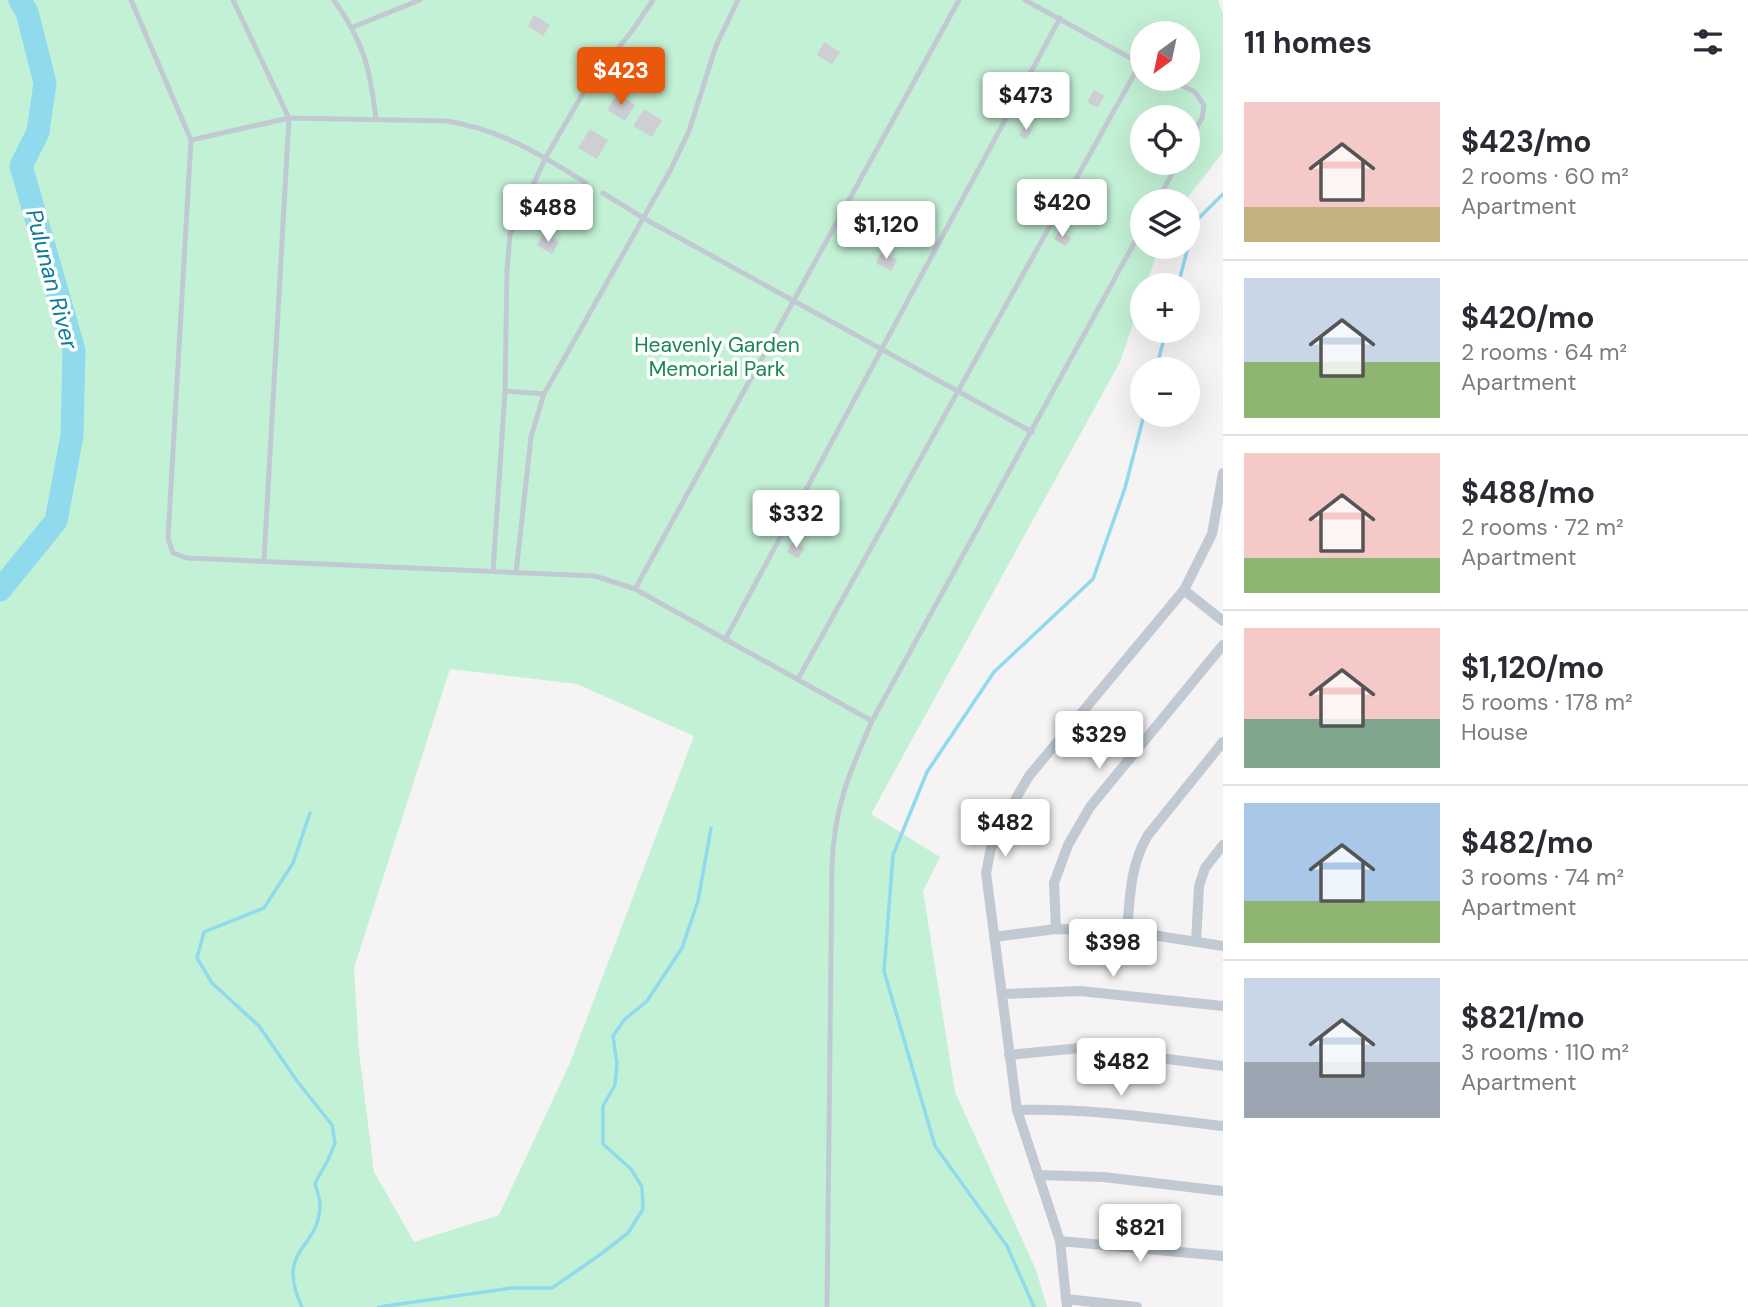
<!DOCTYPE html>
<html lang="en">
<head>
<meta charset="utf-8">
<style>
	body { margin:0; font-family:"DM Sans",sans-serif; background:#f2f2f3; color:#2b2b33; height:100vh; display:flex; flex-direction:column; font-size:26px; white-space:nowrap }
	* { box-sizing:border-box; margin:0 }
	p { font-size:23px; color:#7c7c81 }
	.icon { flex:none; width:38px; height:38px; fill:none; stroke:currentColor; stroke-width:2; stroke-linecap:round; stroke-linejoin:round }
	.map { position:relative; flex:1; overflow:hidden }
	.sheet { display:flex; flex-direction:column; background:#fff; width:525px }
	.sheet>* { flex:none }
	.needle { width:46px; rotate:213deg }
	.controls { position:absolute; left:1130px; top:21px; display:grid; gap:14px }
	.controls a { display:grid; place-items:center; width:70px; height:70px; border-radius:50%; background:#fff; box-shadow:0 7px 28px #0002; font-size:35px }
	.price { position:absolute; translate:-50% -60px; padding:0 16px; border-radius:7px; background:#fff; color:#222; font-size:23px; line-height:46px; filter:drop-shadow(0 2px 4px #0008) }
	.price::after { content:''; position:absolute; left:50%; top:42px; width:21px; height:16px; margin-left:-10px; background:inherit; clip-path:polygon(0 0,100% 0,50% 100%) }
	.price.active { background:#ea580c; color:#fff }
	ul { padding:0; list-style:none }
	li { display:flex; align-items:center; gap:21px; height:175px; padding:0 21px }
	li+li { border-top:2px solid #e1e1e2 }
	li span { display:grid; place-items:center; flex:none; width:196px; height:140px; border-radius:0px; color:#555 }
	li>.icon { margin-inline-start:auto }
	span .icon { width:84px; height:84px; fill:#fffc; stroke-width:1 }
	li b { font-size:30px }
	h2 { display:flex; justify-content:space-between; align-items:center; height:84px; padding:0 21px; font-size:30px }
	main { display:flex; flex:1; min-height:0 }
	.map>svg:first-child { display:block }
</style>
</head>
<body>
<main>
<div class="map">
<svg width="1223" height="1307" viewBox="0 0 1223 1307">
	<rect width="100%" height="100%" fill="#f5f3f3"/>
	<path fill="#c3f1d5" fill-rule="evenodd" d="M0,0H1218L1223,14V152L1185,201H1143V247H1159L1146,285H1143V295L1120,362L871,814L940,857L923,891L955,1092L1036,1270L1047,1307H0ZM1143,33H1188V79H1143ZM1143,117H1188V163H1143ZM450,669L577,684L694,736L570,1063L499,1215L414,1242L374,1172L359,1052L354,968Z"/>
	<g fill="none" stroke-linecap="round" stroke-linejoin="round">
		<path stroke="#90daee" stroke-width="3.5" d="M1188,245L1194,223L1223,194
			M1178,285L1188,247
			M1156,369L1166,331
			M302,1307C274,1247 320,1251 320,1204C320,1198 316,1189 315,1183L328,1160L335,1143L332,1125L297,1081L259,1026L212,983L197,958L204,932L264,908L293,863L310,813
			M379,1307L512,1288H552L601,1254L628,1233L643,1209L642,1187L631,1169L603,1144V1106L615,1085L617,1064L613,1036L624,1020L647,1001L682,948L698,901L711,828
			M1034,1307L1007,1246L935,1146L884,971L893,855L927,772L994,672L1093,579L1125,488L1144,415"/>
		<path stroke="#90daee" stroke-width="23" d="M0,590L56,521L72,436L74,350L21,166L38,132L45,83L27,12L20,0"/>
	</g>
	<path fill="#cdcfd5" d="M534,15L550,25L543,36L528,26Z
		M824,42L840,52L832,64L817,55Z
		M1094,90L1104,96L1098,108L1087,102Z
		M617,94L635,105L625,121L607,110Z
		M644,109L662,120L652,137L633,126Z
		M1025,125L1032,130L1026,140L1019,135Z
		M590,129L608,140L597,159L578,148Z
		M852,213L869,223L862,236L845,226Z
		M1059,231L1071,238L1066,246L1054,239Z
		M544,233L559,242L552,254L537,245Z
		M882,251L897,260L891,271L876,263Z
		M793,541L804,548L798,559L787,552Z"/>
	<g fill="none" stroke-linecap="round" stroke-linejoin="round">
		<path stroke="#c1cad2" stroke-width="5" d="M131,0L191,140L168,538L173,553L187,558L595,576L635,589L872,721
			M233,0L289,118L264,560
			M334,0C364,43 370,68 376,119
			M1025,0L1143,65
			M353,27L420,0
			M1169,79L1195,92L1204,105L1202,118L1188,143
			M191,140L289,118L447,121C499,129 542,155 586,183
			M603,193L645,219L1032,432
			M1157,201L1178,163
			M505,391L544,394
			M493,571L505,391L507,270L510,234L546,157L586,88L632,31L653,0
			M516,573L531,437L544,394L671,169L689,131L716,46L738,0
			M635,589L959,0
			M725,640L1060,18
			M798,679L1140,64
			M827,1307L832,866C834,808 849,773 872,721L1143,227"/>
		<path stroke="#c1cad2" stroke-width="10" d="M1184,590L1223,621
			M1056,929L1054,883L1068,845L1090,807L1223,645
			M1127,931C1130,897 1130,865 1148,835L1223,742
			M994,937L1056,929L1127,931L1223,946
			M1196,942L1199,886L1205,868L1223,845
			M1002,994L1080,991L1223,1006
			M1009,1055L1080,1048L1223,1066
			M1017,1110C1086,1108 1155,1118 1223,1126
			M1038,1175L1103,1177L1223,1191
			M1060,1241L1223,1256
			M1066,1299L1137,1307
			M1067,1307L1060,1241L1017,1110L986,873L991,848L1008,812L1029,776L1184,590L1212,534L1223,473"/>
	</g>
	<g text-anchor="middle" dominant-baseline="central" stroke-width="7" stroke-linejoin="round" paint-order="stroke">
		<g font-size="21" fill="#17864f" stroke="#fff">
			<text x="717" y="345">Heavenly Garden<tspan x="717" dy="24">Memorial Park</tspan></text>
		</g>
		<g font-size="23" font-style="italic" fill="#0c7c9b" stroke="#fff">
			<text transform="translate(52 279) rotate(75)">Pulunan River</text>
		</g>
	</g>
</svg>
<div class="controls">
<a><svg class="needle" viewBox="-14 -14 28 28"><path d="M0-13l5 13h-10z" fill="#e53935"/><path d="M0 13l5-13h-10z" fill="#7c7c81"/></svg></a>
<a><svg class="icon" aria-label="locate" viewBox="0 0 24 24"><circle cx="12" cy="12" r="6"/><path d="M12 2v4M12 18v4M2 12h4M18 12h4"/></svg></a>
<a><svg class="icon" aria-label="layers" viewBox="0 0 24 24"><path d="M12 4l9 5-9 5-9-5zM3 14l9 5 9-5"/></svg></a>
<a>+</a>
<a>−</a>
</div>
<b class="price active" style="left:621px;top:107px">$423</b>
<b class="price" style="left:1026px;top:132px">$473</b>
<b class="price" style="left:1062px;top:239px">$420</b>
<b class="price" style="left:548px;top:244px">$488</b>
<b class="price" style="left:886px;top:261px">$1,120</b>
<b class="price" style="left:796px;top:550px">$332</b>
<b class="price" style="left:1099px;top:771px">$329</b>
<b class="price" style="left:1005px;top:859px">$482</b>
<b class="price" style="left:1113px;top:979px">$398</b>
<b class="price" style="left:1121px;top:1098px">$482</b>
<b class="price" style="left:1140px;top:1264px">$821</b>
</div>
<section class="sheet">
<h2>11 homes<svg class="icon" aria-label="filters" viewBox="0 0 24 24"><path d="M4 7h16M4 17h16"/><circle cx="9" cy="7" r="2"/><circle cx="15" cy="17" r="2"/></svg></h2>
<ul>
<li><span style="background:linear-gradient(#f6c9c9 75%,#c2b280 0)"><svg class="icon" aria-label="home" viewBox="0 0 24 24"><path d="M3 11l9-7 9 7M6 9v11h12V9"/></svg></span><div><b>$423/mo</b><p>2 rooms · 60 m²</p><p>Apartment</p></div></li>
<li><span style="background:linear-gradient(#c9d6e8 60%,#8fb573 0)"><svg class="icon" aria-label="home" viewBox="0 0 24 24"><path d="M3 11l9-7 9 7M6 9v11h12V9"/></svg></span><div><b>$420/mo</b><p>2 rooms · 64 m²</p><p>Apartment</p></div></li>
<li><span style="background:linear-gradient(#f6c9c9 75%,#8fb573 0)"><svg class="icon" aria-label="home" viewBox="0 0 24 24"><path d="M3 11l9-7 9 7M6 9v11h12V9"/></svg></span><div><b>$488/mo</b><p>2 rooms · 72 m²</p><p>Apartment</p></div></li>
<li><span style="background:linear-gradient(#f6c9c9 65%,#7fa58c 0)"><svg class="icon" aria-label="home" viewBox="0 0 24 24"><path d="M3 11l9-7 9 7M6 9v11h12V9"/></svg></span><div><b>$1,120/mo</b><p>5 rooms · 178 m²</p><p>House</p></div></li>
<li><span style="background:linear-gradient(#a9c7e8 70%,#8fb573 0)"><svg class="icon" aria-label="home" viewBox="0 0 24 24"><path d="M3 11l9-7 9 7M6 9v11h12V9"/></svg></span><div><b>$482/mo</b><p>3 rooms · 74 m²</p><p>Apartment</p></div></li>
<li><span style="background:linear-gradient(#c9d6e8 60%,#9aa5b1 0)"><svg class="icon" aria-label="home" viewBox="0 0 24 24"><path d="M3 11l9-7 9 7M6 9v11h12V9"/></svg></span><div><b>$821/mo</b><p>3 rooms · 110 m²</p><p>Apartment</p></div></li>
</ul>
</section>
</main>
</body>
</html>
